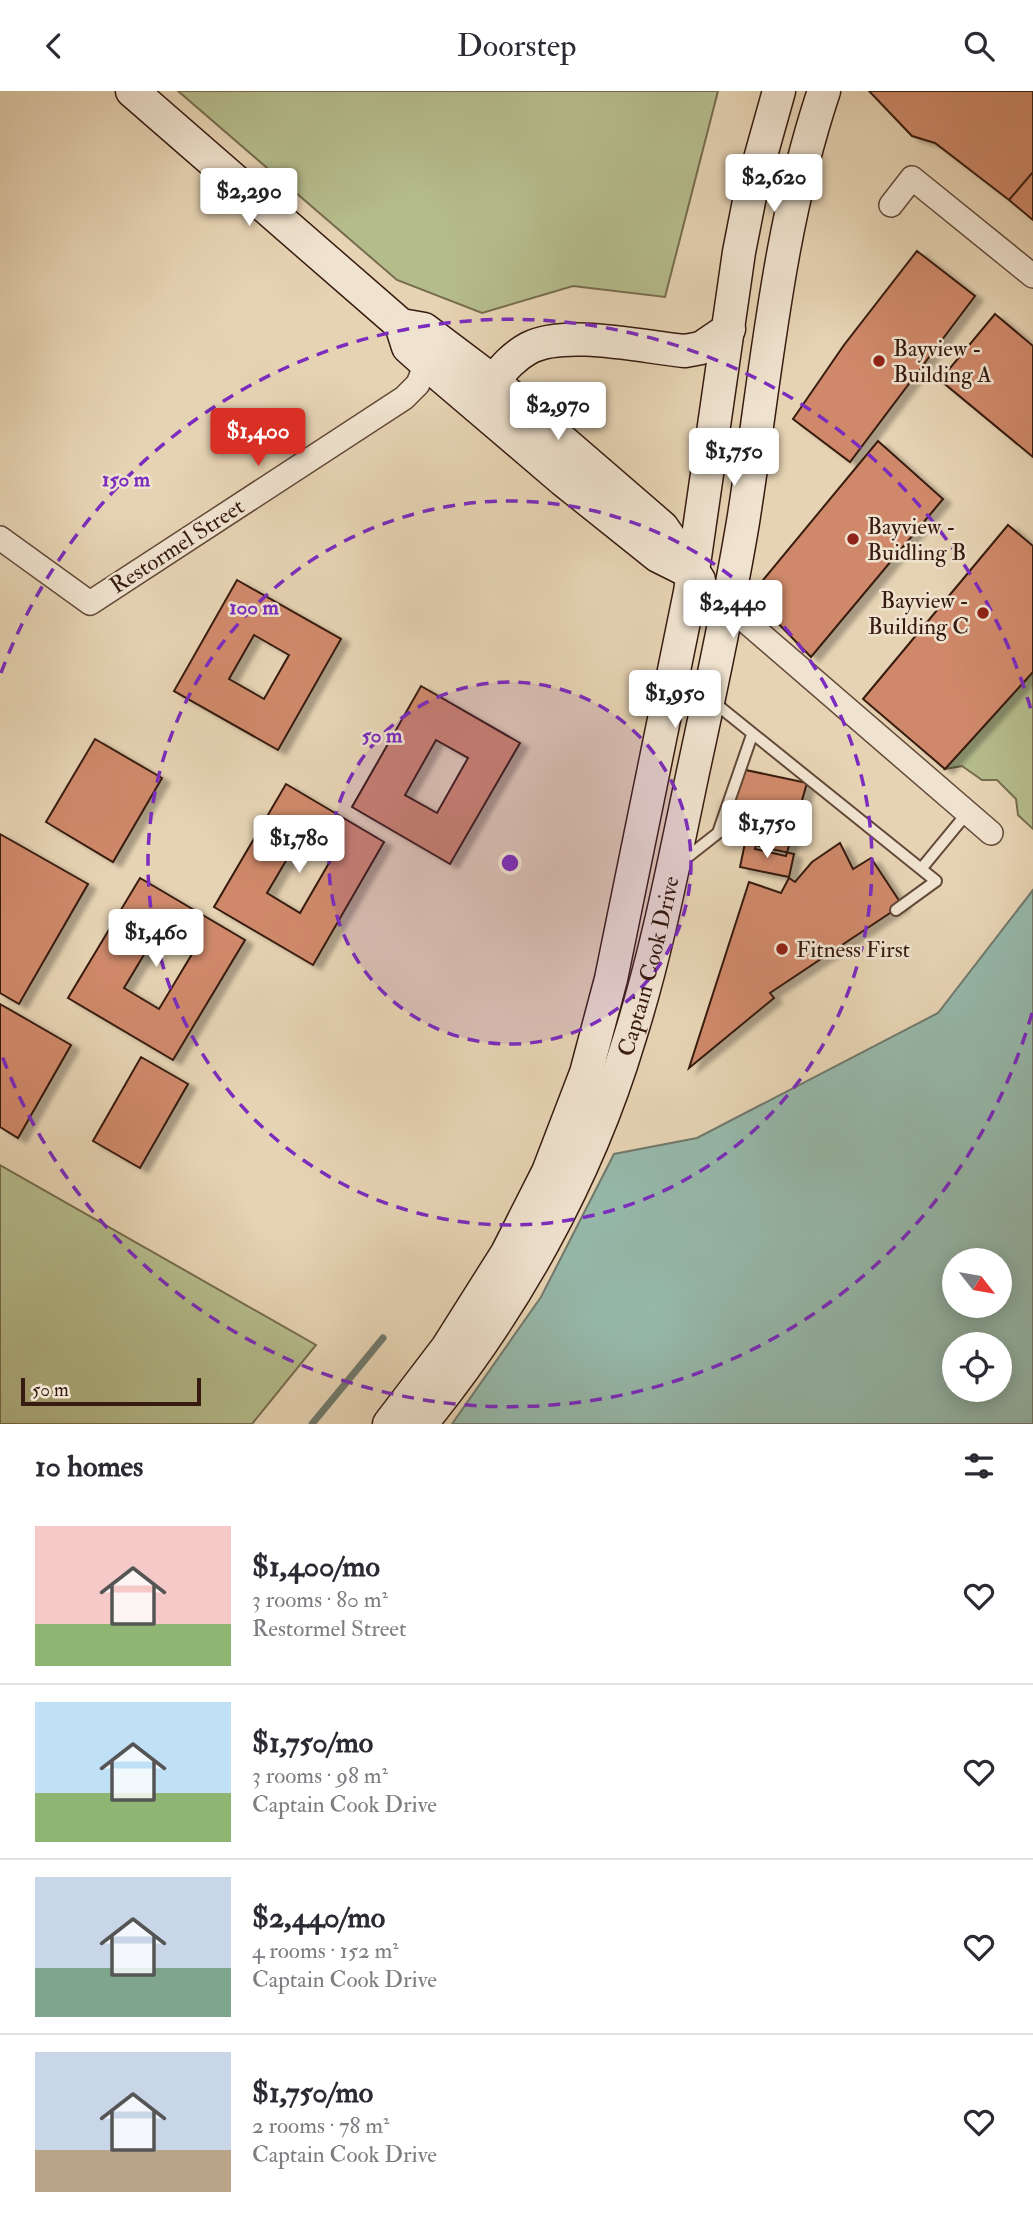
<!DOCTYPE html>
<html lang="en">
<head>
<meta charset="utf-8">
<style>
	body { margin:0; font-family:"IM FELL Double Pica",serif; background:#f2f2f3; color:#2b2b33; height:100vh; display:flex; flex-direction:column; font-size:26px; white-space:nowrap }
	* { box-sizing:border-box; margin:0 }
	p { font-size:23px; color:#7c7c81 }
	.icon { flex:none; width:38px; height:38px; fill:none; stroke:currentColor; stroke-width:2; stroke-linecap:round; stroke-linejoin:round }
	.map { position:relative; height:1333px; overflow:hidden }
	.panel { display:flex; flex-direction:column; background:#fff; flex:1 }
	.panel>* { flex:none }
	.needle { width:46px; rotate:121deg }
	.fabs { position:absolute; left:942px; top:1157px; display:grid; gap:14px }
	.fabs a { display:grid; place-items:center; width:70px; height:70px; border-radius:50%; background:#fff; box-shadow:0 4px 18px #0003; font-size:35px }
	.scale { position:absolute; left:21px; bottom:18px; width:180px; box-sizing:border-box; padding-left:7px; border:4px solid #371b10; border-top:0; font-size:19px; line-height:24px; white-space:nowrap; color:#371b10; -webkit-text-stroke:5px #efe2ce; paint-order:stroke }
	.price { position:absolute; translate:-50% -60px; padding:0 16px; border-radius:7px; background:#fff; color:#222; font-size:23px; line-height:46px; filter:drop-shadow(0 2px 4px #0008) }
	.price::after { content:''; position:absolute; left:50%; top:42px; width:21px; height:16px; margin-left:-10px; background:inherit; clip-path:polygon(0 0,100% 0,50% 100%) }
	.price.current { background:#d93025; color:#fff }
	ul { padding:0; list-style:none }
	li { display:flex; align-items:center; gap:21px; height:175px; padding:0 35px }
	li+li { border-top:2px solid #e1e1e2 }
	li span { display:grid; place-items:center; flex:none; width:196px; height:140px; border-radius:0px; color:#555 }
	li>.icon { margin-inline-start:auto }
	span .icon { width:84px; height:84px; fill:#fffc; stroke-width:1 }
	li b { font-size:30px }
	h2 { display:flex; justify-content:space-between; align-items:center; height:84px; padding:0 35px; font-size:30px }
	header { display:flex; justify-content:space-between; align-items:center; height:91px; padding:0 35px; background:#fff; font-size:32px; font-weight:600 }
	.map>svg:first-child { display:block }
</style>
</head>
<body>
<header><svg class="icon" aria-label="back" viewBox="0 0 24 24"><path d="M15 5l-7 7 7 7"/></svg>Doorstep<svg class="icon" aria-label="search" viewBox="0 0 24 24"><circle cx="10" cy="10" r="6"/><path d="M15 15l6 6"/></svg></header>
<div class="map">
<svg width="1033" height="1333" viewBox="0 0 1033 1333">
	<defs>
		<filter id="shadow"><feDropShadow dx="8" dy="4.5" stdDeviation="2" flood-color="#0004"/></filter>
	</defs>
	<rect width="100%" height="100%" fill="#e6d3b3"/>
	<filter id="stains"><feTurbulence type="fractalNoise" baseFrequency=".00286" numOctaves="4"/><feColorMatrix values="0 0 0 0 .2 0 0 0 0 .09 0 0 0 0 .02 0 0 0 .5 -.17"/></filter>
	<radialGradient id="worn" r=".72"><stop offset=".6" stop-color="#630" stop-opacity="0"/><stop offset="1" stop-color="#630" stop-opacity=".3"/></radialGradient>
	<path fill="#b5bc8c" stroke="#766c4e" stroke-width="2" d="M178,0H718L665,206L573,195L482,222L397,189Z
		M1033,581V738L1018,724L1016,708L997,689H982L962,675L945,678Z
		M0,1074L316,1254L252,1333H0Z"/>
	<path fill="#96b8aa" stroke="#70796c" stroke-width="2" fill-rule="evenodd" d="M1033,799V1333H452L541,1206L614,1063L697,1047L938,922ZM954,1169H999V1214H954ZM954,1253H999V1298H954Z"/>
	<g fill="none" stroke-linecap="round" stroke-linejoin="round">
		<path stroke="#70796c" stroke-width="7" d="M312,1333L383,1247"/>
	</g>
	<path fill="#cf896a" stroke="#371b10" stroke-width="2" fill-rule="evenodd" filter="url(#shadow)" d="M869,0H1033V81L1009,109L935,52L912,45Z
		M1033,81V129L1009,109Z
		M917,160L975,205L850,371L793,328L844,254Z
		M995,223L1033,255V366L940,289Z
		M878,350L943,408L811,566L763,517V489Z
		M1008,434L1033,455V581L945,678L863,608Z
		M237,489L341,548L278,659L174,600ZM254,544L289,564L264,608L229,588Z
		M421,595L520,652L450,773L352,716ZM436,649L468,667L437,722L405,704Z
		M95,648L162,687L113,771L46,731Z
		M741,678L807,692L786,765L755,758L762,726L732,720Z
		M286,693L384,751L313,874L214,816ZM300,746L333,765L300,822L267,802Z
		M0,743L88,793L19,913L0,902Z
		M745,752L794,763L789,786L740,776Z
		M840,752L853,778L871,767L902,814L770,902L774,907L689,977L749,791L781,802L789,787L795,791L812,771Z
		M140,787L245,849L173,969L68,907ZM157,842L192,863L159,918L124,897Z
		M0,913L71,954L18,1047L0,1036Z
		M141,966L188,993L140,1077L93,1050Z"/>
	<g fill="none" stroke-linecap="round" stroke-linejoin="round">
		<defs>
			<path id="lane" d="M711,609L936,790L896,819
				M681,771L718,742L752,644
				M921,778L968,721"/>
			<path id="street" d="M891,114L912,87L1033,185
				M0,447L90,512L404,307L418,293L431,259
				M728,515L991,742"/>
			<g id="secondary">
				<path d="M132,0L401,234L424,238L493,290L662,436L699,489"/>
				<path d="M401,234L408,256L427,273L563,389L658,465L686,479"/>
				<path d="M502,309L493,290C504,277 514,265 529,257C566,238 643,256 685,260L701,257L729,238"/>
				<path d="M389,1333L447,1257L507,1162L548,1081L586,982L611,888L690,501L739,161L751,100L779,0"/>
				<path id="s1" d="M421,1333C513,1220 587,1089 629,949C657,861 674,771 693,681C711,598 729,515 743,431C766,286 777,140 824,0"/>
			</g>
		</defs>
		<use href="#lane" stroke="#634939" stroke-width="14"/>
		<use href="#street" stroke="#634939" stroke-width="26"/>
		<use href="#secondary" stroke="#371b10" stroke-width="35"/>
		<use href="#lane" stroke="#efe2ce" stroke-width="10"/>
		<use href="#street" stroke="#efe2ce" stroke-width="23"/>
		<use href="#secondary" stroke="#efe2ce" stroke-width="32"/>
	</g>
	<circle cx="510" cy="772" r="181" fill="#7b2cbf" fill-opacity=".12"/>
	<g fill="none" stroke="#7b2cbf" stroke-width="3.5" stroke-dasharray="12 9">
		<circle cx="510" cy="772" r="181"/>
		<circle cx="510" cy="772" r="362"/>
		<path d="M1032 922A543 543 0 0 1 1 962M1 582A543 543 0 0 1 1032 622"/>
	</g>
	<g fill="#8f2418" stroke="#efe2ce" stroke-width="2.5">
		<circle cx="879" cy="270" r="7"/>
		<circle cx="853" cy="448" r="7"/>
		<circle cx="983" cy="522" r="7"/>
		<circle cx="782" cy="858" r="7"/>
	</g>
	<g text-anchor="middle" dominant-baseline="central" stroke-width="5" stroke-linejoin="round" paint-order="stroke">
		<g font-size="23" fill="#371b10" stroke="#efe2ce" text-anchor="start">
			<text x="893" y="257">Bayview -<tspan x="893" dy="26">Building A</tspan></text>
			<text x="867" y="435">Bayview -<tspan x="867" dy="26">Buidling B</tspan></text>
			<text x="969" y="509" text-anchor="end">Bayview -<tspan x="969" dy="26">Building C</tspan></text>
			<text x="796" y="858">Fitness First</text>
		</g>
		<g font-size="23" fill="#371b10" stroke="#efe2ce">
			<text transform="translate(177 455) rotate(-33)">Restormel Street</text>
			<text stroke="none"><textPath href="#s1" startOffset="516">Captain Cook Drive</textPath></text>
		</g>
	</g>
	<circle cx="510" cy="772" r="10" fill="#7b2cbf" stroke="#efe2ce" stroke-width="3.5"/>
	<g font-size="21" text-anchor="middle" font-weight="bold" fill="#7b2cbf" stroke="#efe2ce" stroke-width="5" stroke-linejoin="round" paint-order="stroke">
		<text x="126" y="395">150 m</text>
		<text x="254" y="523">100 m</text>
		<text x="382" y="651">50 m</text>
	</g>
	<rect width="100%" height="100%" filter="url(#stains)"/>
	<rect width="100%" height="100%" fill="url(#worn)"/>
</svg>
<div class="fabs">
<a><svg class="needle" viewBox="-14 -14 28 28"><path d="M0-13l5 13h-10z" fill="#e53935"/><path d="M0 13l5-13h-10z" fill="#7c7c81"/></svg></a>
<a><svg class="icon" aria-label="locate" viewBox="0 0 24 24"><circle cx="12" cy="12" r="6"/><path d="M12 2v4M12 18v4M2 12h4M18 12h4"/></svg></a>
</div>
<div class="scale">50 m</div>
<b class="price" style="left:774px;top:123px">$2,620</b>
<b class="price" style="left:249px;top:137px">$2,290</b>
<b class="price" style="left:558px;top:351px">$2,970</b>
<b class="price current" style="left:258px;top:377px">$1,400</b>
<b class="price" style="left:734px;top:397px">$1,750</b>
<b class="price" style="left:733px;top:549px">$2,440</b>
<b class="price" style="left:675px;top:639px">$1,950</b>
<b class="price" style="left:767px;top:769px">$1,750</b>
<b class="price" style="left:299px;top:784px">$1,780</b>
<b class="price" style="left:156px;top:878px">$1,460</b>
</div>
<section class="panel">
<h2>10 homes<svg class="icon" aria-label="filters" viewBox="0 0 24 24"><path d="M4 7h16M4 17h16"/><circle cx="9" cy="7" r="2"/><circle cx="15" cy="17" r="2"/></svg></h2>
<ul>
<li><span style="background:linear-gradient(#f6c9c9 70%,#8fb573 0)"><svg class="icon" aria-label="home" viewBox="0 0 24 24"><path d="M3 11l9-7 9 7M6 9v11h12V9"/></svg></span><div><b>$1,400/mo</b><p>3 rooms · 80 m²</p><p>Restormel Street</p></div><svg class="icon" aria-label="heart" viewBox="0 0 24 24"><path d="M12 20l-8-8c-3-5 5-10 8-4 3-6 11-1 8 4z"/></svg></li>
<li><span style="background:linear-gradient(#bfe0f5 65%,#8fb573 0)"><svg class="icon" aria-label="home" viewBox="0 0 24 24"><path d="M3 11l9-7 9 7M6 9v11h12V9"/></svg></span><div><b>$1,750/mo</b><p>3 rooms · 98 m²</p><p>Captain Cook Drive</p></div><svg class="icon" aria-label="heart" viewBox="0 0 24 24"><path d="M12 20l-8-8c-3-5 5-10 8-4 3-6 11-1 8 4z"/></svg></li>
<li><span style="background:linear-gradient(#c9d6e8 65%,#7fa58c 0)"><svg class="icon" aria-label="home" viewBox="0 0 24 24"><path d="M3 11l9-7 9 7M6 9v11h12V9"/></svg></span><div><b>$2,440/mo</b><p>4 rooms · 152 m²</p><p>Captain Cook Drive</p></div><svg class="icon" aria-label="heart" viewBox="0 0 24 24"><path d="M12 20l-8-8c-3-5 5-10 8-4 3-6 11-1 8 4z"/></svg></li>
<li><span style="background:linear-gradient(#c9d6e8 70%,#b9a48a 0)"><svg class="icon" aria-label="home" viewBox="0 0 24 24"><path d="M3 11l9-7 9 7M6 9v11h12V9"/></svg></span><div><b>$1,750/mo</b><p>2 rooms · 78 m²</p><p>Captain Cook Drive</p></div><svg class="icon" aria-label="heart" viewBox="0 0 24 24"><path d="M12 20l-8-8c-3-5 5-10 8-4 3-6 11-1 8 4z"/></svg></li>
</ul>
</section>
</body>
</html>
